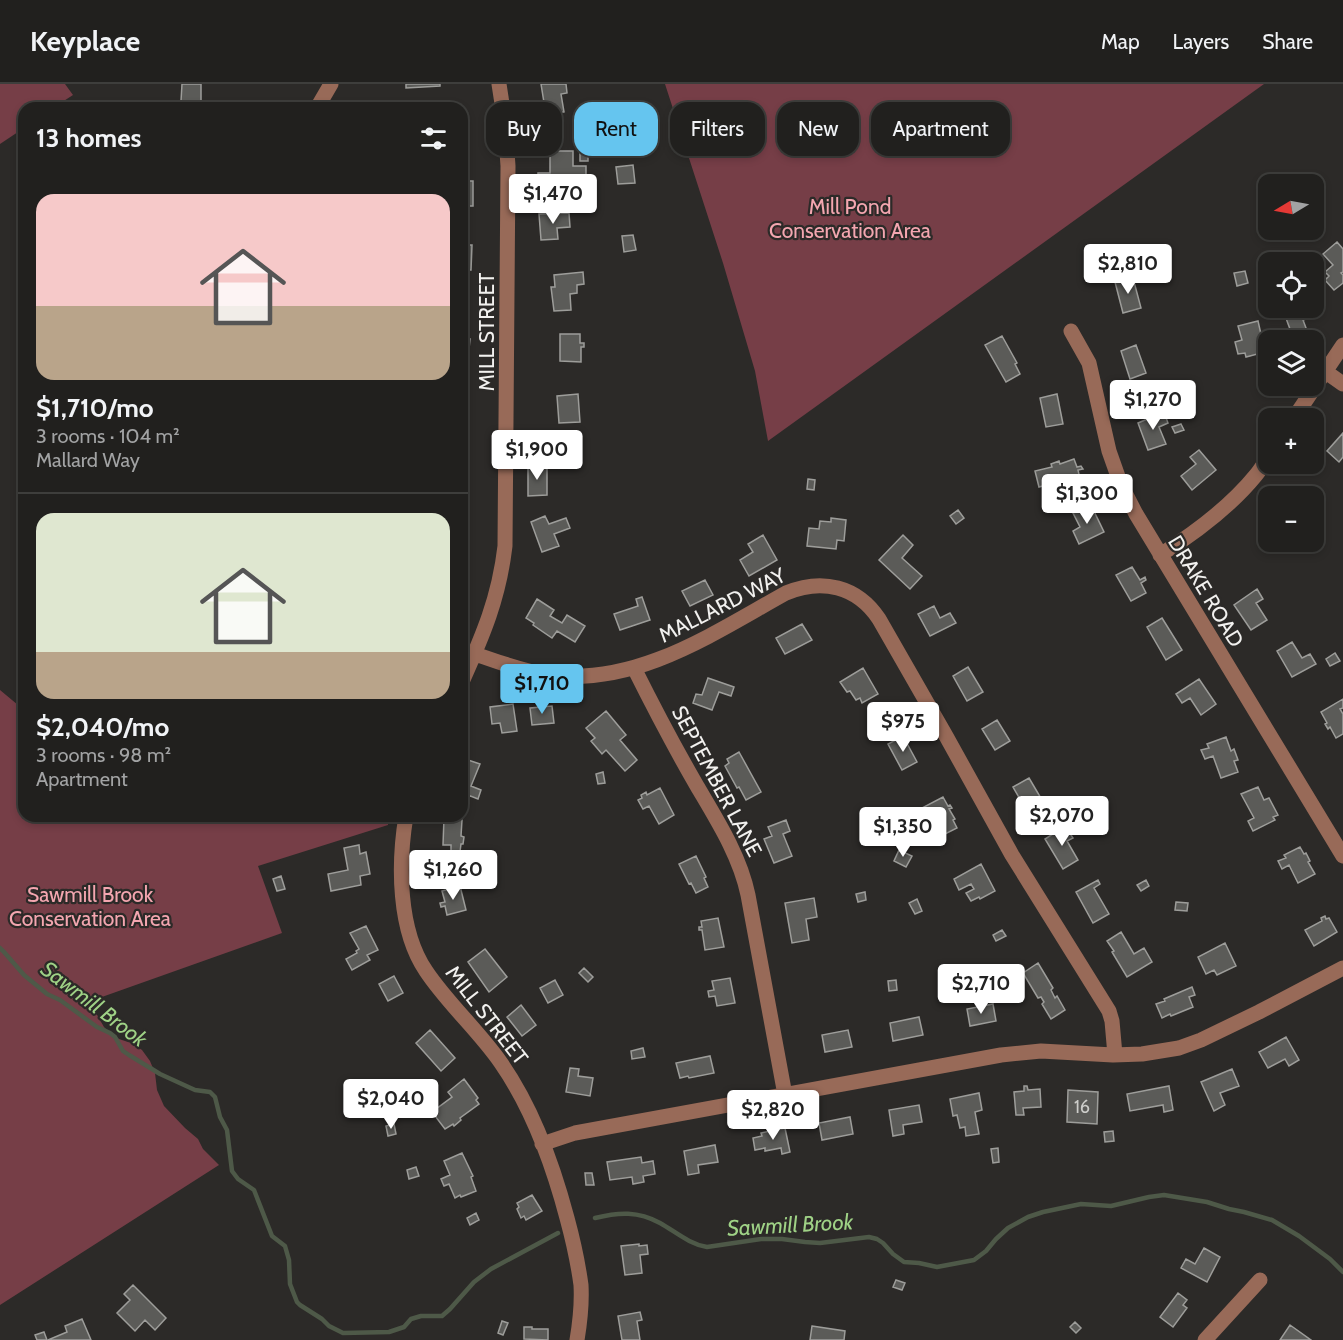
<!DOCTYPE html>
<html lang="en">
<head>
<meta charset="utf-8">
<style>
	body { margin:0; font-family:Cabin,sans-serif; background:#2d2d2b; color:#f1f3f6; height:100vh; display:flex; flex-direction:column; font-size:22px; white-space:nowrap }
	* { box-sizing:border-box; margin:0 }
	p { font-size:20px; color:#a2a3a4 }
	.icon { flex:none; width:33px; height:33px; fill:none; stroke:currentColor; stroke-width:2; stroke-linecap:round; stroke-linejoin:round }
	.map { position:relative; flex:1; overflow:hidden }
	.details { position:absolute; left:18px; top:18px; width:450px; height:720px; display:flex; flex-direction:column; background:#21201e; border-radius:18px; box-shadow:0 3px 9px #0003,0 0 0 2px #3e3e3c }
	.details>* { flex:none }
	.banner { position:absolute; left:486px; top:18px; width:570px; height:54px; display:flex; gap:12px }
	.needle { width:39px; rotate:260deg }
	.controls { position:absolute; left:1258px; top:90px; display:grid; gap:12px }
	.controls a { display:grid; place-items:center; width:66px; height:66px; border-radius:12px; background:#21201e; box-shadow:0 3px 9px #0003,0 0 0 2px #3e3e3c; font-size:30px }
	.price { position:absolute; translate:-50% -51px; padding:0 14px; border-radius:6px; background:#fff; color:#222; font-size:20px; line-height:39px; filter:drop-shadow(0 2px 3px #0008) }
	.price::after { content:''; position:absolute; left:50%; top:36px; width:18px; height:14px; margin-left:-9px; background:inherit; clip-path:polygon(0 0,100% 0,50% 100%) }
	.price.on { background:#65c5ef; color:#111 }
	ul { padding:0; list-style:none }
	li { display:grid; align-content:center; gap:12px; height:318px; padding:0 18px }
	li+li { border-top:2px solid #3e3e3c }
	li span { display:grid; place-items:center; height:186px; border-radius:18px; color:#555 }
	li>.icon { margin-inline-start:auto }
	span .icon { width:108px; height:108px; fill:#fffc; stroke-width:1 }
	li b { font-size:26px }
	h2 { display:flex; justify-content:space-between; align-items:center; height:72px; padding:0 18px; font-size:26px }
	.tag { padding:0 21px; border-radius:18px; background:#21201e; box-shadow:0 3px 9px #0003,0 0 0 2px #3e3e3c; font-size:21px; line-height:54px }
	.tag.on { background:#65c5ef; color:#111 }
	header { display:flex; align-items:center; gap:36px; box-sizing:border-box; height:84px; padding:0 30px; background:#21201e; border-bottom:2px solid #3e3e3c }
	header strong { font-size:28px }
	nav { display:flex; gap:33px; margin-inline-start:auto; font-size:21px }
	.map>svg:first-child { display:block }
</style>
</head>
<body>
<header>
<strong>Keyplace</strong>
<nav><a>Map</a><a>Layers</a><a>Share</a></nav>
</header>
<div class="map">
<svg width="1343" height="1256" viewBox="0 0 1343 1256">
	<rect width="100%" height="100%" fill="#2c2a28"/>
	<path fill="#763e47" d="M0,0H65L73,11L53,24H24V44L0,60Z
		M665,0H1264L768,357L755,287L723,179Z
		M0,606L24,626V732H293L294,734L302,732H388V741L258,782L282,849L85,919L96,929L104,943L111,950L119,955L134,960L142,966L150,977L155,989L157,1006L164,1022L185,1044L198,1055L203,1065L219,1081L0,1221Z"/>
	<g fill="none" stroke-linecap="round" stroke-linejoin="round">
		<path stroke="#4e5948" stroke-width="4.5" d="M0,864L4,868L24,891L47,910L60,916L97,943L110,949L115,953L123,967L129,971L160,990L195,1006L210,1008L215,1013L220,1033L227,1046L232,1087L238,1095L254,1106L272,1152L285,1162L289,1176L290,1200L297,1218L300,1221L322,1235L329,1242L343,1249L389,1248L404,1243L411,1235L421,1232H442L450,1225L474,1198L491,1185L558,1149
			M595,1134C619,1128 638,1127 660,1139C676,1148 689,1160 707,1163L761,1155H782L805,1158L820,1159L869,1153L877,1155L883,1159L893,1170L904,1178L919,1179L937,1183L974,1176L986,1167L996,1155L1008,1144L1028,1133L1043,1128L1081,1120L1111,1122L1149,1113L1164,1111L1207,1118L1229,1125L1244,1128L1272,1136L1299,1152L1330,1175L1343,1188"/>
	</g>
	<path fill="#5b5b58" stroke="#9d9d9a" stroke-width="1.5" d="M182,0H201V18L181,17Z
		M406,0H440V2L406,4Z
		M541,0H566L567,9L561,10L564,28L546,31Z
		M462,43H466V60H462Z
		M550,67H573V82H586V104H578V107H554V105H538V89H550Z
		M580,68L588,69V77H580Z
		M633,81L635,99L618,100L616,83Z
		M462,97H473V122H462Z
		M569,129L570,143L557,144L558,155L541,156L539,130Z
		M633,151L636,166L624,168L622,152Z
		M1337,158L1343,165V188L1341,189L1343,191V199L1334,206L1325,196L1329,192L1325,188L1333,181L1323,170Z
		M462,161H472L471,186H462Z
		M1245,187L1248,199L1237,202L1234,189Z
		M583,188L584,200L577,201V209L570,210L571,226L554,227L551,203H555L554,191Z
		M1133,194L1141,224L1123,229L1115,198Z
		M1314,221L1318,231L1303,236L1309,252L1294,256L1283,226L1290,224H1314Z
		M1258,237L1265,268L1246,273L1245,269L1238,270L1235,258L1242,256L1238,242Z
		M560,250H580V259H584V263H581V278L560,277Z
		M1002,252L1017,279L1015,280L1020,290L1006,298L985,261Z
		M462,255H470L469,265L462,264Z
		M1136,261L1146,289L1130,295L1121,267Z
		M578,310L580,338L559,339L557,312Z
		M1057,310L1063,340L1046,343L1040,314Z
		M1164,328L1168,339L1159,343L1166,360L1148,366L1138,339Z
		M1181,340L1184,346L1175,349L1172,343Z
		M1343,349V373L1339,378L1327,367Z
		M1199,366L1216,386L1192,406L1181,392L1196,380L1190,373Z
		M1074,375L1077,383L1081,382L1083,385L1078,386L1080,395L1065,400L1064,396L1039,403L1035,387L1052,383L1051,380L1059,377L1060,380Z
		M528,383H547V411L528,412Z
		M808,395L815,396L814,406L807,405Z
		M1091,421L1104,448L1079,460L1073,447L1080,443L1073,429Z
		M1269,424V448L1257,436Z
		M958,426L964,434L956,440L950,432Z
		M545,432L549,440L566,434L570,444L554,450L559,462L542,468L531,438Z
		M831,434L846,436L844,457L837,456L836,465L807,462L809,444L819,445L820,437L831,438Z
		M763,451L777,476L749,492L740,476L753,468L748,460Z
		M903,451L913,461L902,474L922,492L910,505L879,476Z
		M1132,483L1140,496L1145,493L1146,496L1141,499L1146,509L1131,517L1116,491Z
		M705,496L713,511L690,522L682,507Z
		M1257,505L1263,515L1256,519L1267,536L1251,546L1234,521Z
		M642,513L650,536L620,546L614,530L638,522L636,515Z
		M537,515L554,526L550,532L562,539L567,531L585,542L575,558L557,547L552,554L533,541L534,539L526,534Z
		M934,522L940,534L950,529L956,539L930,552L918,530Z
		M1162,534L1182,566L1166,576L1147,543Z
		M802,540L812,556L785,570L776,554Z
		M1292,558L1302,574L1310,570L1316,580L1292,593L1277,567Z
		M1335,569L1340,577L1330,582L1326,575Z
		M968,583L983,608L967,617L953,592Z
		M863,584L878,610L862,619L860,614L856,616L850,607L847,608L840,598Z
		M708,594L734,603L731,612L719,608L712,626L693,619L696,610L702,611Z
		M1199,595L1216,620L1201,631L1190,614L1182,619L1176,610Z
		M1343,615V624L1340,625L1343,630V650L1336,654L1330,643L1328,645L1325,640L1327,639L1321,628Z
		M513,620L517,647L502,649L500,639L492,640L490,623Z
		M552,622L554,639L532,641L530,624Z
		M606,627L626,651L620,656L637,676L625,687L606,666L602,670L591,657L595,654L586,644Z
		M997,636L1010,657L995,666L982,645Z
		M903,652L917,678L902,686L888,660Z
		M1226,653L1231,667L1234,665L1238,676L1234,677L1238,688L1221,694L1213,672L1205,675L1201,666L1209,664L1207,660Z
		M739,668L761,708L746,716L739,703L737,704L725,682L729,679L727,675Z
		M462,674L480,680L471,702L481,706L478,715L468,711L467,716L462,715Z
		M603,688L605,699L598,700L596,690Z
		M1029,694L1045,721L1029,731L1013,703Z
		M1258,703L1264,716L1269,714L1278,731L1273,733L1275,736L1253,747L1248,737L1254,734L1241,710Z
		M660,704L674,731L659,740L649,722L643,725L638,716L642,714L641,711L646,708L647,711Z
		M943,713L948,722L950,721L952,724L949,725L955,735L953,736L957,744L943,751L933,733L922,739L919,734L923,731L920,725Z
		M444,734L462,736L461,752L464,753L463,760H461L460,768H451V761H443Z
		M786,736L790,747L783,750L792,772L774,779L764,755L772,752L768,743Z
		M1065,742L1073,754L1067,757L1078,776L1063,785L1045,755Z
		M359,761L360,770L366,768L370,790L360,792L361,801L331,807L328,790L348,786L344,764Z
		M1300,763L1304,770L1306,769L1310,777L1308,778L1315,790L1298,799L1289,781L1282,785L1278,777L1286,774L1284,771Z
		M899,766L912,772L906,783L894,777Z
		M696,772L706,793L704,794L708,803L696,809L691,799L689,800L679,780Z
		M981,780L995,807L980,815L979,813L971,817L966,809L974,805L971,800L959,806L954,795Z
		M281,792L285,805L277,807L273,795Z
		M1098,796L1100,800L1094,804L1109,830L1093,839L1076,808Z
		M1146,796L1149,802L1141,807L1137,801Z
		M460,802L466,826L447,831L445,822L441,823L440,819L445,818L442,807Z
		M865,808L866,816L858,818L856,810Z
		M814,814L817,833L806,835L809,856L792,859L785,819Z
		M917,815L922,827L915,830L909,819Z
		M1176,818L1188,819L1187,827L1175,826Z
		M1325,832L1326,835L1329,834L1337,848L1314,862L1305,846L1322,837L1321,834Z
		M718,834L724,863L705,866L702,846H699V843H702L701,837Z
		M366,842L378,866L367,871L370,876L352,886L346,875L357,869L356,867L359,865L350,849Z
		M1002,846L1006,852L996,857L993,851Z
		M1121,848L1134,870L1144,864L1152,878L1127,893L1112,868L1114,867L1107,857Z
		M1225,859L1236,882L1217,891L1214,886L1206,890L1198,873Z
		M485,865L507,893L489,908L468,878Z
		M1038,879L1053,904L1051,906L1055,914L1057,912L1065,926L1051,935L1042,920L1044,918L1041,913L1038,914L1023,889Z
		M584,884L593,893L588,898L579,889Z
		M394,892L403,909L388,917L379,900Z
		M730,894L735,919L717,922L715,912L709,913L708,907L714,906L712,897Z
		M555,896L563,911L548,919L540,904Z
		M896,896L897,906L889,907L888,897Z
		M1192,903L1195,911L1189,913L1193,923L1171,932L1170,930L1162,934L1156,920L1165,917L1164,915Z
		M993,920L996,937L970,942L967,925Z
		M521,921L536,941L522,952L507,933Z
		M919,933L923,951L893,957L890,939Z
		M430,946L455,974L441,987L416,959Z
		M848,946L852,963L825,968L822,951Z
		M1286,953L1299,976L1289,982L1285,975L1268,984L1259,968Z
		M643,964L645,973L632,975L631,967Z
		M710,972L714,989L689,994L688,992L680,994L676,979Z
		M570,984L579,985L578,992L593,994L590,1012L566,1008Z
		M1232,985L1239,1002L1220,1009L1225,1021L1214,1027L1201,998Z
		M464,995L478,1014L476,1016L479,1020L460,1034L461,1036L454,1042L453,1040L445,1045L432,1028L452,1013L448,1008Z
		M1024,1002H1027L1028,1006L1040,1005L1041,1023L1023,1024L1024,1031H1016L1014,1008L1024,1007Z
		M1169,1002L1173,1026L1164,1028L1163,1021L1130,1027L1127,1010Z
		M1068,1006L1098,1008L1097,1040L1067,1038Z
		M979,1009L982,1026L975,1028L979,1050L966,1052L965,1043L960,1044L957,1031L953,1032L950,1015Z
		M919,1021L922,1038L903,1041L904,1050L893,1052L889,1026Z
		M850,1033L853,1050L822,1056L819,1039Z
		M394,1040L396,1050L388,1052L386,1042Z
		M785,1044L790,1068L782,1070L781,1064L765,1067V1064L755,1066L753,1054L762,1052L761,1049Z
		M1113,1047L1114,1057L1105,1058L1104,1048Z
		M715,1061L718,1078L698,1081L699,1089L688,1091L684,1067Z
		M998,1064L999,1078L993,1079L991,1065Z
		M462,1069L473,1092L471,1093L476,1107L461,1113L460,1111L455,1114L449,1100L444,1102L441,1095L450,1091L444,1077Z
		M641,1073L642,1079L653,1077L655,1090L643,1092L644,1098L633,1100L632,1093L610,1096L607,1078Z
		M416,1083L419,1092L409,1095L407,1086Z
		M585,1089H592L594,1101H586Z
		M532,1111L542,1127L526,1136L524,1132L521,1134L517,1125L519,1123L517,1119Z
		M476,1129L479,1136L470,1141L467,1134Z
		M639,1160V1162L647,1161L648,1170L640,1171L642,1189L625,1191L621,1162Z
		M1204,1164L1220,1173L1207,1198L1181,1184L1186,1175L1195,1180Z
		M896,1196L905,1199L902,1206L893,1203Z
		M133,1201L166,1234L155,1246L145,1236L135,1247L117,1229L130,1216L124,1210Z
		M1178,1209L1187,1216L1183,1221L1187,1224L1173,1243L1160,1233Z
		M640,1228L642,1236L637,1237L640,1256H622L618,1232Z
		M82,1235L91,1256H48L67,1248L65,1242Z
		M502,1237L508,1239L503,1251L498,1249Z
		M1075,1238L1081,1244L1076,1249L1070,1243Z
		M1290,1241L1311,1256H1280Z
		M812,1242L845,1247L844,1256H810Z
		M524,1243H532V1245H548V1256L524,1255Z
		M44,1248L47,1256H37L35,1251Z"/>
	<g fill="none" stroke-linecap="round" stroke-linejoin="round">
		<path stroke="#986a58" stroke-width="15" d="M317,24L331,0
			M1071,247L1089,279L1109,367L1121,401L1136,430L1343,772
			M1326,288L1343,300
			M1294,334L1343,261
			M1160,471C1195,449 1230,423 1256,391C1261,385 1265,378 1269,372
			M475,570C499,578 524,588 549,591C637,602 712,550 786,509C822,494 857,502 879,535L946,652L1012,771L1109,927L1112,937L1115,971
			M634,584C654,624 675,664 697,702C717,736 740,772 748,811L785,1011
			M462,598C483,551 499,514 505,462L508,82L505,39L499,0
			M406,732C398,780 398,846 426,887C448,920 479,947 501,979C533,1025 553,1081 567,1134C573,1156 578,1179 581,1201C582,1219 580,1238 577,1256
			M542,1060L575,1049L1001,971L1041,967L1113,971L1142,970L1179,964L1201,956L1259,928L1343,884
			M1205,1256L1260,1196"/>
	</g>
	<g text-anchor="middle" dominant-baseline="central" stroke-width="4.5" stroke-linejoin="round" paint-order="stroke">
		<g font-size="18" fill="#ccccc9">
			<text x="1082" y="1023">16</text>
		</g>
		<g font-size="21" fill="#f4a6b0" stroke="#2c2a28">
			<text x="850" y="122">Mill Pond<tspan x="850" dy="24">Conservation Area</tspan></text>
			<text x="90" y="810">Sawmill Brook<tspan x="90" dy="24">Conservation Area</tspan></text>
		</g>
		<g font-size="21" fill="#f2f1ef" stroke="#2c2a28">
			<text transform="translate(486 248) rotate(-90)">MILL STREET</text>
			<text transform="translate(1206 507) rotate(59)">DRAKE ROAD</text>
			<text transform="translate(722 521) rotate(-27)">MALLARD WAY</text>
			<text transform="translate(717 697) rotate(62)">SEPTEMBER LANE</text>
			<text transform="translate(487 931) rotate(52)">MILL STREET</text>
		</g>
		<g font-size="22" font-style="italic" fill="#9fd286" stroke="#2c2a28">
			<text transform="translate(94 920) rotate(37)">Sawmill Brook</text>
			<text transform="translate(790 1141) rotate(-3)">Sawmill Brook</text>
		</g>
	</g>
</svg>
<div class="controls">
<a><svg class="needle" viewBox="-14 -14 28 28"><path d="M0-13l5 13h-10z" fill="#e53935"/><path d="M0 13l5-13h-10z" fill="#a2a3a4"/></svg></a>
<a><svg class="icon" aria-label="locate" viewBox="0 0 24 24"><circle cx="12" cy="12" r="6"/><path d="M12 2v4M12 18v4M2 12h4M18 12h4"/></svg></a>
<a><svg class="icon" aria-label="layers" viewBox="0 0 24 24"><path d="M12 4l9 5-9 5-9-5zM3 14l9 5 9-5"/></svg></a>
<a>+</a>
<a>−</a>
</div>
<b class="price" style="left:553px;top:141px">$1,470</b>
<b class="price" style="left:1128px;top:211px">$2,810</b>
<b class="price" style="left:1153px;top:347px">$1,270</b>
<b class="price" style="left:537px;top:397px">$1,900</b>
<b class="price" style="left:1087px;top:441px">$1,300</b>
<b class="price on" style="left:542px;top:631px">$1,710</b>
<b class="price" style="left:903px;top:669px">$975</b>
<b class="price" style="left:1062px;top:763px">$2,070</b>
<b class="price" style="left:903px;top:774px">$1,350</b>
<b class="price" style="left:453px;top:817px">$1,260</b>
<b class="price" style="left:981px;top:931px">$2,710</b>
<b class="price" style="left:391px;top:1046px">$2,040</b>
<b class="price" style="left:773px;top:1057px">$2,820</b>
<div class="banner">
<a class="tag">Buy</a>
<a class="tag on">Rent</a>
<a class="tag">Filters</a>
<a class="tag">New</a>
<a class="tag">Apartment</a>
</div>
<section class="details">
<h2>13 homes<svg class="icon" aria-label="filters" viewBox="0 0 24 24"><path d="M4 7h16M4 17h16"/><circle cx="9" cy="7" r="2"/><circle cx="15" cy="17" r="2"/></svg></h2>
<ul>
<li><span style="background:linear-gradient(#f6c9c9 60%,#b9a48a 0)"><svg class="icon" aria-label="home" viewBox="0 0 24 24"><path d="M3 11l9-7 9 7M6 9v11h12V9"/></svg></span><div><b>$1,710/mo</b><p>3 rooms · 104 m²</p><p>Mallard Way</p></div></li>
<li><span style="background:linear-gradient(#dfe7d0 75%,#b9a48a 0)"><svg class="icon" aria-label="home" viewBox="0 0 24 24"><path d="M3 11l9-7 9 7M6 9v11h12V9"/></svg></span><div><b>$2,040/mo</b><p>3 rooms · 98 m²</p><p>Apartment</p></div></li>
</ul>
</section>
</div>
</body>
</html>
